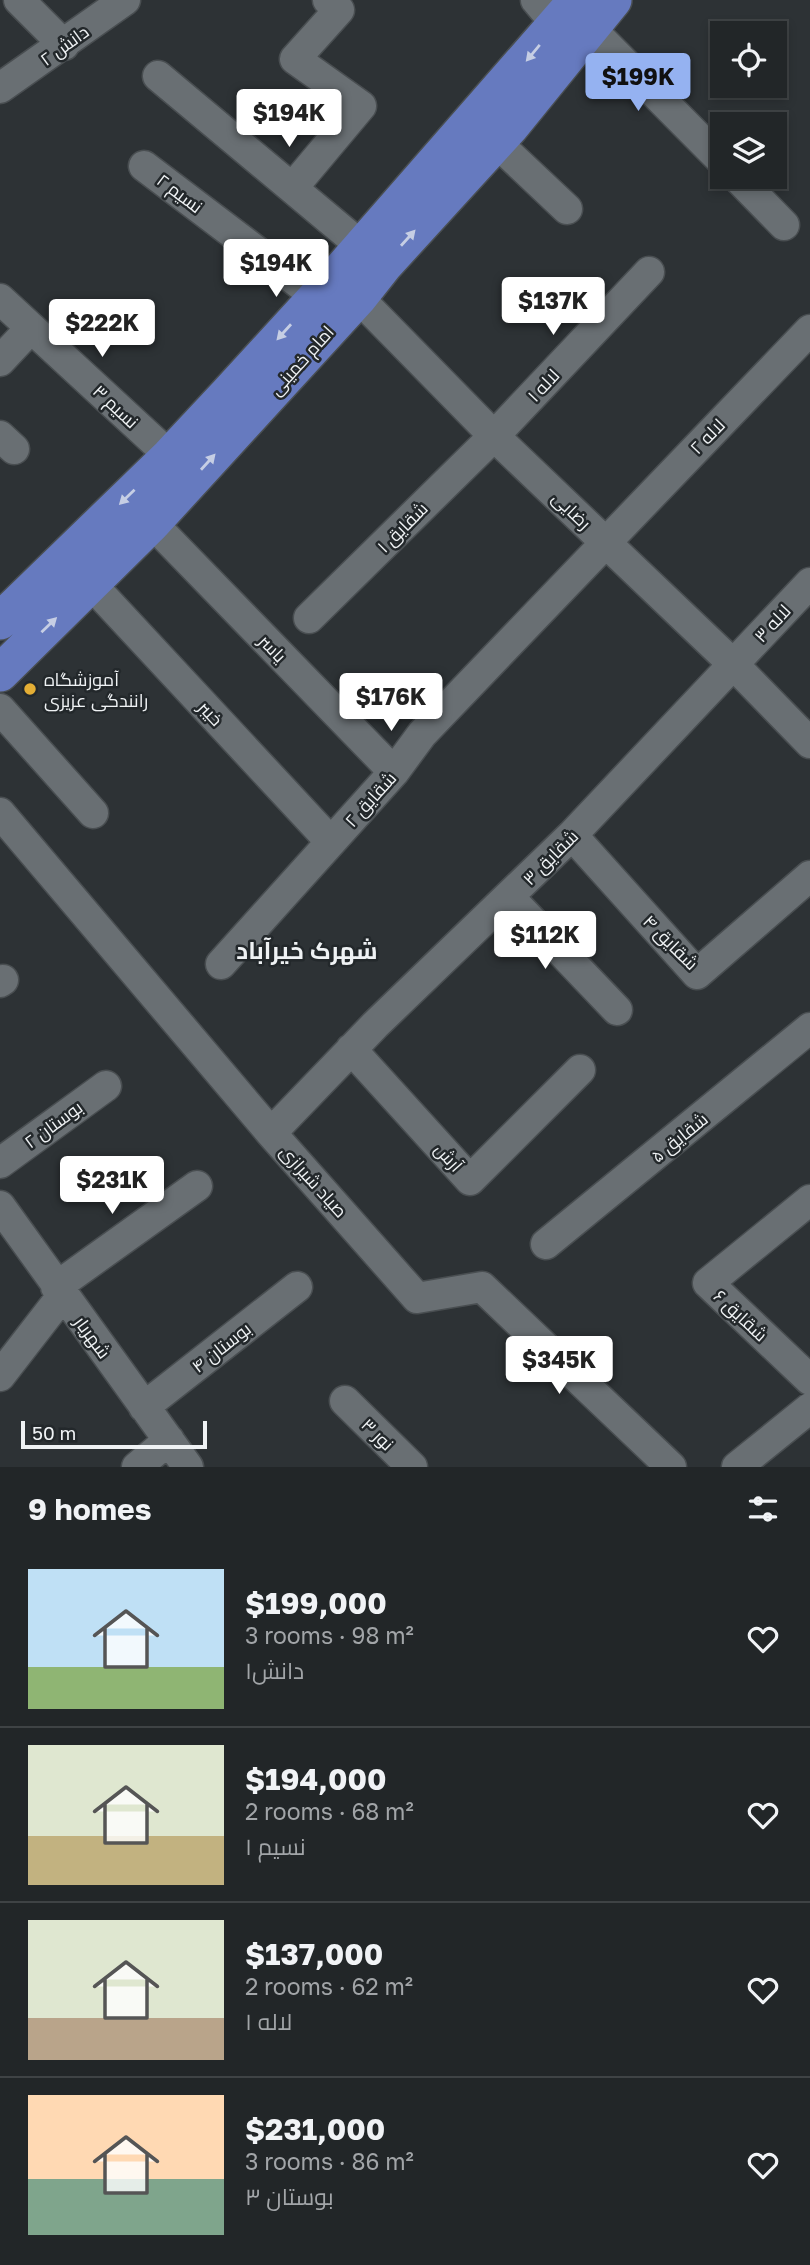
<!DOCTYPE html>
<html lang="en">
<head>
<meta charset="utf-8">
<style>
	body { margin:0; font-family:"Golos Text",Cairo,sans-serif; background:#2a2e30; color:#f1f3f6; height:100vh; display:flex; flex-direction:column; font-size:26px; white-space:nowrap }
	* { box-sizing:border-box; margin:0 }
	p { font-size:23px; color:#a2a5a8 }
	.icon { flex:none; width:38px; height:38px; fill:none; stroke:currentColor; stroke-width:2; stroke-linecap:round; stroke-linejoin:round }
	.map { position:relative; height:1467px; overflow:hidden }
	.sheet { display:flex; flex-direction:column; background:#222628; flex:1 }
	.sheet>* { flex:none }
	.tools { position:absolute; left:710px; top:21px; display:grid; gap:14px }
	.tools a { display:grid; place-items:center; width:77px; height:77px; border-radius:0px; background:#222628; box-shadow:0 4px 10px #0003,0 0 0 2px #3f4345; font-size:35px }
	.scale { position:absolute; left:21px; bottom:18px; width:186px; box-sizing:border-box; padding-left:7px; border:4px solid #eff2f4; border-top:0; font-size:19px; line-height:24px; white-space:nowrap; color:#eff2f4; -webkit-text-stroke:5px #23282b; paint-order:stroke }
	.price { position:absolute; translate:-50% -60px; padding:0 16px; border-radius:7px; background:#fff; color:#222; font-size:23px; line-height:46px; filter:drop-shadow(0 2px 4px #0008) }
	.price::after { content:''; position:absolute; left:50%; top:42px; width:21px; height:16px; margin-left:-10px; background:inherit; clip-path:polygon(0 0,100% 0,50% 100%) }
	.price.on { background:#95b2f1; color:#111 }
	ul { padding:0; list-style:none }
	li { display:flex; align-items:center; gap:21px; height:175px; padding:0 28px }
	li+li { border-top:2px solid #3f4345 }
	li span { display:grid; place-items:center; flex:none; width:196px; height:140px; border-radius:0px; color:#555 }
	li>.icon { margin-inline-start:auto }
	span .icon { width:84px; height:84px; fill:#fffc; stroke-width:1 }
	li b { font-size:30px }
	h2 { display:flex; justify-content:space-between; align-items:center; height:84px; padding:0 28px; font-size:30px }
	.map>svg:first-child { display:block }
</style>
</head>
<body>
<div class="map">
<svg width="810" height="1467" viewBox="0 0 810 1467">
	<rect width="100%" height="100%" fill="#2d3235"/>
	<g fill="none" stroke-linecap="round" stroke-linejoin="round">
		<defs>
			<path id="minor" d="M19,0L64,45
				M536,0L556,24
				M590,28L723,162
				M158,76L378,260
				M0,88L125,0
				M496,142L567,209
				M144,166L317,297
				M737,177L784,225
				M294,186L361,106L295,59L339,10L328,0
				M344,283L494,436L733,664L810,743
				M0,299L170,456
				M0,361L31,328
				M0,436L14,449
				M152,523L394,772
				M91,584L331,842
				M309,618L494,436L649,272
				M0,709L93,813
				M0,813L271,1133L417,1298L482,1287L671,1467
				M572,835L697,974L810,876
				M509,897L617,1010
				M221,964L394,772L422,734L810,330
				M0,982L3,980
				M351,1049L470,1180L580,1070
				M271,1133L375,1025L572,835L810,583
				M0,1163L106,1086
				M810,1200L708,1283L810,1380
				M0,1206L188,1467
				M546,1244L810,1028
				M56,1287L197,1186
				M0,1376L62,1296
				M345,1401L412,1467
				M144,1407L297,1287
				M137,1467L169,1440
				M737,1467L810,1408"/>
			<path id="major" d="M0,621L170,456L228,394L336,276L577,0
				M0,673L152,523L358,298L384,265L510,127L613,0"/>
		</defs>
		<use href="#minor" stroke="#494e51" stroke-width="33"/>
		<use href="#major" stroke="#494e51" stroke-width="40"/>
		<use href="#minor" stroke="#696f73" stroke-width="30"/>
		<use href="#major" stroke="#667abf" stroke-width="37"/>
	</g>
	<defs><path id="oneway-solid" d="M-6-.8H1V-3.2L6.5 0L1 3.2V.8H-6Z" transform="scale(1.75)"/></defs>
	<g fill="#c6cee4">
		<use href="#oneway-solid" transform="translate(533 53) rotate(130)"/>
		<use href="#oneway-solid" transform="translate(408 238) rotate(-48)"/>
		<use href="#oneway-solid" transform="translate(284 332) rotate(132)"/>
		<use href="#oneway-solid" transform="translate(208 462) rotate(-48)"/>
		<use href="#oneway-solid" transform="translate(127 497) rotate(136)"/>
		<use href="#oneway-solid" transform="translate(49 625) rotate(-44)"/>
	</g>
	<circle fill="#e4ae35" stroke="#23282b" stroke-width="2.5" cx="30" cy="689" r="7"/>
	<g text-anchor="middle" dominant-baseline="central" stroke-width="5" stroke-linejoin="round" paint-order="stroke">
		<g font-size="18" fill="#eff2f4" stroke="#23282b">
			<text transform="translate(64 45) rotate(-36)">دانش ۲</text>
			<text transform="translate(180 193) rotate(37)">نسیم ۲</text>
			<text transform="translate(301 360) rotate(-48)">امام خمینی</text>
			<text transform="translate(543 385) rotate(-47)">لاله ۱</text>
			<text transform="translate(116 406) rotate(43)">نسیم ۳</text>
			<text transform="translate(707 436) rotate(-46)">لاله ۲</text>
			<text transform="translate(572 510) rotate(44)">رضایی</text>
			<text transform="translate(402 527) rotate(-45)">شقایق ۱</text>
			<text transform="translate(772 623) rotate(-47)">لاله ۳</text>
			<text transform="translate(273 648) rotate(46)">یاسر</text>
			<text transform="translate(211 713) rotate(47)">خیبر</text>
			<text transform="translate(370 799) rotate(-48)">شقایق ۲</text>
			<text transform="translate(550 857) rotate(-45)">شقایق ۳</text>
			<text transform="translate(671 942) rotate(45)">شقایق ۴</text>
			<text transform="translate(53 1124) rotate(-36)">بوستان ۲</text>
			<text transform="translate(679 1137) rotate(-39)">شقایق ۵</text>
			<text transform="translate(449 1157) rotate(48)">آرش</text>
			<text transform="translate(314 1181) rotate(48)">صیاد شیرازی</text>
			<text transform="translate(741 1315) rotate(43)">شقایق ۶</text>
			<text transform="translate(93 1337) rotate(54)">شهریار</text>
			<text transform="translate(221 1347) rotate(-38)">بوستان ۴</text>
			<text transform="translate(378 1434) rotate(44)">نور ۳</text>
		</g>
		<g font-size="18" fill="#eff2f4" stroke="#23282b" text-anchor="start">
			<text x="44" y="679">آموزشگاه<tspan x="44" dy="21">رانندگی عزیزی</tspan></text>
		</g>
		<g font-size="24" font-weight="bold" fill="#eff2f4" stroke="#23282b">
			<text x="307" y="949">شهرک خیرآباد</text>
		</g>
	</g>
</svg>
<div class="tools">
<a><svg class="icon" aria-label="locate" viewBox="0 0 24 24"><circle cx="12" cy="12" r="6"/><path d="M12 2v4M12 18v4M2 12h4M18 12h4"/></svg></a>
<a><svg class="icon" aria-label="layers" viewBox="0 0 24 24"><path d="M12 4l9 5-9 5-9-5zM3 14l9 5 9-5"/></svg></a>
</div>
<div class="scale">50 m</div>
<b class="price on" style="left:638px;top:113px">$199K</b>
<b class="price" style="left:289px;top:149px">$194K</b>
<b class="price" style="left:276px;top:299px">$194K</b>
<b class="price" style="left:553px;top:337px">$137K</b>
<b class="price" style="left:102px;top:359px">$222K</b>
<b class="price" style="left:391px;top:733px">$176K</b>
<b class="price" style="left:545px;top:971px">$112K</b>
<b class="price" style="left:112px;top:1216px">$231K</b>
<b class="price" style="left:559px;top:1396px">$345K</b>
</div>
<section class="sheet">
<h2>9 homes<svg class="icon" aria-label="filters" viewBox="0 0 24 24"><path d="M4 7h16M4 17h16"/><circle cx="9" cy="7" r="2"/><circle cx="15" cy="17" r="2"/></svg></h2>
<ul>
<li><span style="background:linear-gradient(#bfe0f5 70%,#8fb573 0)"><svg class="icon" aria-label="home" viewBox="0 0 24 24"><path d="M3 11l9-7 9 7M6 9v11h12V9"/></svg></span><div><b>$199,000</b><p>3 rooms · 98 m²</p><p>دانش۱</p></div><svg class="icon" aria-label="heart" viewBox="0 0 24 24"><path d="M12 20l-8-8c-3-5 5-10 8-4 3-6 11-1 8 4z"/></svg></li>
<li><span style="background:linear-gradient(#dfe7d0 65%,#c2b280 0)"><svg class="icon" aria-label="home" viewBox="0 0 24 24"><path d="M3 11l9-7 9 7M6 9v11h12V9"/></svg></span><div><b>$194,000</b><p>2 rooms · 68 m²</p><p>نسیم ۱</p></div><svg class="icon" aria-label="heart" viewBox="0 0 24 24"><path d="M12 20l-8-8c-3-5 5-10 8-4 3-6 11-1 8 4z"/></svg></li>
<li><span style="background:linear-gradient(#dfe7d0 70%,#b9a48a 0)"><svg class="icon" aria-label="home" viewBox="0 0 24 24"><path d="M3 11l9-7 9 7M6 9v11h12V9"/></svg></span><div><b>$137,000</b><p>2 rooms · 62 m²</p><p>لاله ۱</p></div><svg class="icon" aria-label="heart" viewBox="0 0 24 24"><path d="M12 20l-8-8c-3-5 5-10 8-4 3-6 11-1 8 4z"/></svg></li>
<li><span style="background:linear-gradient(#ffd9b3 60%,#7fa58c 0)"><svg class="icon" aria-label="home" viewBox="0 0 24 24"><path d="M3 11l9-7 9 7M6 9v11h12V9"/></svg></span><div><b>$231,000</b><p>3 rooms · 86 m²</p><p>بوستان ۳</p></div><svg class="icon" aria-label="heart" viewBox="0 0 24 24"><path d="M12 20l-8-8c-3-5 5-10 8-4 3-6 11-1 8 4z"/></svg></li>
</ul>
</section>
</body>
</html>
